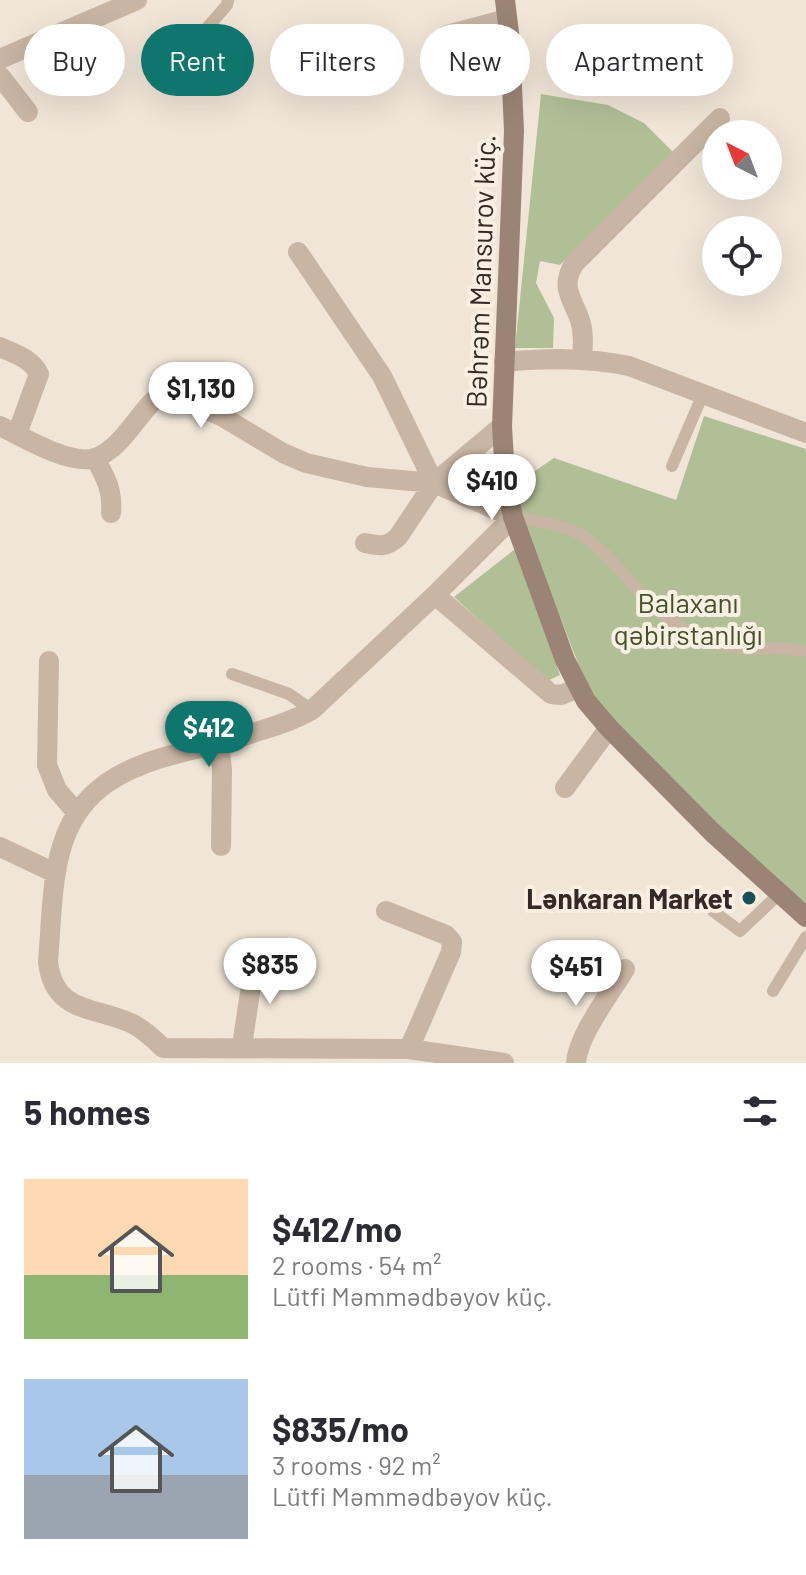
<!DOCTYPE html>
<html lang="en">
<head>
<meta charset="utf-8">
<style>
	body { margin:0; font-family:Barlow,sans-serif; background:#f7f7f7; color:#2b2b33; height:100vh; display:flex; flex-direction:column; font-size:30px; white-space:nowrap }
	* { box-sizing:border-box; margin:0 }
	p { font-size:26px; color:#7c7c81 }
	.icon { flex:none; width:44px; height:44px; fill:none; stroke:currentColor; stroke-width:2; stroke-linecap:round; stroke-linejoin:round }
	.map { position:relative; height:1063px; overflow:hidden }
	.drawer { display:flex; flex-direction:column; background:#fff; flex:1 }
	.drawer>* { flex:none }
	.banner { position:absolute; left:24px; top:24px; width:758px; height:72px; display:flex; gap:16px }
	.needle { width:52px; rotate:318deg }
	.controls { position:absolute; left:702px; top:120px; display:grid; gap:16px }
	.controls a { display:grid; place-items:center; width:80px; height:80px; border-radius:50%; background:#fff; box-shadow:0 8px 32px #0002; font-size:40px }
	.price { position:absolute; translate:-50% -68px; padding:0 18px; border-radius:28px; background:#fff; color:#222; font-size:26px; line-height:52px; filter:drop-shadow(0 2px 4px #0008) }
	.price::after { content:''; position:absolute; left:50%; top:48px; width:24px; height:18px; margin-left:-12px; background:inherit; clip-path:polygon(0 0,100% 0,50% 100%) }
	.price.current { background:#0f766e; color:#fff }
	ul { padding:0; list-style:none }
	li { display:flex; align-items:center; gap:24px; height:200px; padding:0 24px }
	li span { display:grid; place-items:center; flex:none; width:224px; height:160px; border-radius:0px; color:#555 }
	li>.icon { margin-inline-start:auto }
	span .icon { width:96px; height:96px; fill:#fffc; stroke-width:1 }
	li b { font-size:34px }
	h2 { display:flex; justify-content:space-between; align-items:center; height:96px; padding:0 24px; font-size:34px }
	.tag { padding:0 28px; border-radius:36px; background:#fff; box-shadow:0 8px 32px #0002; font-size:28px; line-height:72px }
	.tag.current { background:#0f766e; color:#fff }
	.map>svg:first-child { display:block }
</style>
</head>
<body>
<div class="map">
<svg width="806" height="1063" viewBox="0 0 806 1063">
	<rect width="100%" height="100%" fill="#f0e5d7"/>
	<path fill="#b1bf97" d="M541,94L608,105L644,123L673,152L560,265L540,261L536,283L554,318L553,348H515Z
		M704,416L806,449V904L737,846L600,706L587,686L524,525L517,483L554,458L676,500Z
		M515,549L560,675L547,681L454,597Z"/>
	<g fill="none" stroke-linecap="round" stroke-linejoin="round">
		<path stroke="#c8b5a3" stroke-width="12" d="M205,30L227,5L228,0
			M672,466L703,394
			M513,517C537,521 564,524 585,537C622,563 644,608 685,629C697,635 712,643 725,646C752,651 779,646 806,651
			M232,674L289,694L312,710
			M713,911L740,931L779,894
			M773,991L806,937"/>
		<path stroke="#c8b5a3" stroke-width="20" d="M447,35L507,19
			M0,59L137,0
			M0,76L28,112
			M298,252L382,376L434,483
			M0,347C15,354 31,358 39,374L17,434
			M582,359C583,346 584,333 580,320C572,298 560,287 574,264L720,118
			M504,362C546,358 587,357 629,366L806,433
			M0,426C22,437 71,466 95,458C114,452 128,431 141,415C149,405 156,395 170,394L221,416L283,453L306,463L367,477L434,483L513,517L435,595L312,710C290,723 263,729 238,738C207,748 174,752 144,764C48,799 55,876 48,962C54,1014 95,1006 133,1024C144,1030 154,1039 163,1048L409,1049L504,1063
			M95,458C106,478 113,491 111,513
			M365,543C379,546 386,548 398,537L434,483L502,426
			M435,595L551,694L561,695L578,688
			M49,661L47,765L57,790L76,812
			M219,744L222,769L221,846
			M565,788L609,728
			M0,847L55,873
			M386,911L446,935L452,942L451,952L409,1049
			M242,1046L255,959
			M576,1063C578,1035 610,994 625,969"/>
		<path stroke="#9b8475" stroke-width="20" d="M505,0L510,41L514,131L502,426L505,477L513,517L565,660L586,701L609,728L713,833L806,917"/>
	</g>
	<circle fill="#1b4f54" stroke="#f9efe2" stroke-width="3" cx="749" cy="898" r="8"/>
	<g text-anchor="middle" dominant-baseline="central" stroke-width="8" stroke-linejoin="round" paint-order="stroke">
		<g font-size="28" fill="#332a25" stroke="#f9efe2">
			<text transform="translate(480 271) rotate(-88)">Bəhrəm Mansurov küç.</text>
		</g>
		<g font-size="28" fill="#415129" stroke="#f9efe2">
			<text x="688" y="602">Balaxanı<tspan x="688" dy="32">qəbirstanlığı</tspan></text>
		</g>
		<g font-size="28" font-weight="bold" fill="#332a25" stroke="#f9efe2" text-anchor="end">
			<text x="733" y="898">Lənkaran Market</text>
		</g>
	</g>
</svg>
<div class="controls">
<a><svg class="needle" viewBox="-14 -14 28 28"><path d="M0-13l5 13h-10z" fill="#e53935"/><path d="M0 13l5-13h-10z" fill="#7c7c81"/></svg></a>
<a><svg class="icon" aria-label="locate" viewBox="0 0 24 24"><circle cx="12" cy="12" r="6"/><path d="M12 2v4M12 18v4M2 12h4M18 12h4"/></svg></a>
</div>
<b class="price" style="left:201px;top:430px">$1,130</b>
<b class="price" style="left:492px;top:522px">$410</b>
<b class="price current" style="left:209px;top:769px">$412</b>
<b class="price" style="left:270px;top:1006px">$835</b>
<b class="price" style="left:576px;top:1008px">$451</b>
<div class="banner">
<a class="tag">Buy</a>
<a class="tag current">Rent</a>
<a class="tag">Filters</a>
<a class="tag">New</a>
<a class="tag">Apartment</a>
</div>
</div>
<section class="drawer">
<h2>5 homes<svg class="icon" aria-label="filters" viewBox="0 0 24 24"><path d="M4 7h16M4 17h16"/><circle cx="9" cy="7" r="2"/><circle cx="15" cy="17" r="2"/></svg></h2>
<ul>
<li><span style="background:linear-gradient(#ffd9b3 60%,#8fb573 0)"><svg class="icon" aria-label="home" viewBox="0 0 24 24"><path d="M3 11l9-7 9 7M6 9v11h12V9"/></svg></span><div><b>$412/mo</b><p>2 rooms · 54 m²</p><p>Lütfi Məmmədbəyov küç.</p></div></li>
<li><span style="background:linear-gradient(#a9c7e8 60%,#9aa5b1 0)"><svg class="icon" aria-label="home" viewBox="0 0 24 24"><path d="M3 11l9-7 9 7M6 9v11h12V9"/></svg></span><div><b>$835/mo</b><p>3 rooms · 92 m²</p><p>Lütfi Məmmədbəyov küç.</p></div></li>
</ul>
</section>
</body>
</html>
